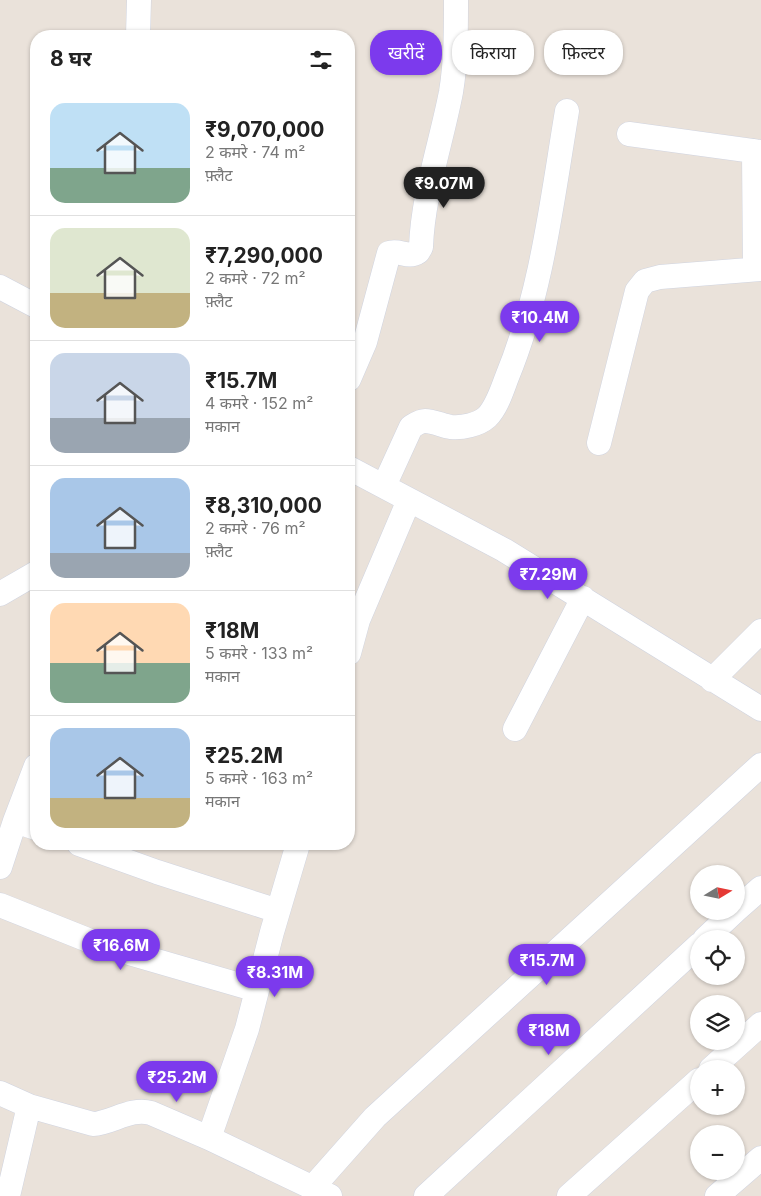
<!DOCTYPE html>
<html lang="hi">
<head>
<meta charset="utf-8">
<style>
	body { margin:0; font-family:Inter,"Noto Sans Devanagari",sans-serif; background:#f6f6f6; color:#222; height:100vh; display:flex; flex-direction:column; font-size:19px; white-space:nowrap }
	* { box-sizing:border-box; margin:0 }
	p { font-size:16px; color:#767676 }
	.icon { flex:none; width:28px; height:28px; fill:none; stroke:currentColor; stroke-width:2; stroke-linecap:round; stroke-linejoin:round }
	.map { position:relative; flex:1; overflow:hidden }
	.panel { position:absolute; left:30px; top:30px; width:325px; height:820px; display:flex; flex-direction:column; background:#fff; border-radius:20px; box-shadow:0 1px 4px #0004 }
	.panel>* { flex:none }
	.guide { position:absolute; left:370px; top:30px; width:315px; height:45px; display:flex; gap:10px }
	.needle { width:32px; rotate:80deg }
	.controls { position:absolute; left:690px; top:865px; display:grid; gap:10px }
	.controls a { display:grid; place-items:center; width:55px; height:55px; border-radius:50%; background:#fff; box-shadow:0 1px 4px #0004; font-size:25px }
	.price { position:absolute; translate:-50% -42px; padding:0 11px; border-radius:18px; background:#7c3aed; color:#fff; font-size:16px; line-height:32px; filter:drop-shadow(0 1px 2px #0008) }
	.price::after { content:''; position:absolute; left:50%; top:30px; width:15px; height:11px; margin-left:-8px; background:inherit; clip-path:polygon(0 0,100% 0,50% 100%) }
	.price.selected { background:#222; color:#fff }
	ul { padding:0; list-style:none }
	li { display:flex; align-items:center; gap:15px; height:125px; padding:0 20px }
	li+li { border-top:1px solid #e0e0e0 }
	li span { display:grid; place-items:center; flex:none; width:140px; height:100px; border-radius:15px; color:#555 }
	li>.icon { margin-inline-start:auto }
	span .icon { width:60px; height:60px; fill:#fffc; stroke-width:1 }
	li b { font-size:21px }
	h2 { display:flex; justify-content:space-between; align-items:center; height:60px; padding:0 20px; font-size:21px }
	.chip { padding:0 18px; border-radius:20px; background:#fff; box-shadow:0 1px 4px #0004; font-size:18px; line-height:45px }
	.chip.selected { background:#7c3aed; color:#fff }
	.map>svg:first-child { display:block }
</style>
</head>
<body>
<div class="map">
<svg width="761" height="1196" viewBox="0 0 761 1196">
	<rect width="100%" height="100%" fill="#eae2da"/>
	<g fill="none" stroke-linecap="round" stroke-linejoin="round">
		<defs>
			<path id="minor" d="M138,36L139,0
				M629,134L761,152
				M754,151L755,269
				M0,287L36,306
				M349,379L365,342L389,253C399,249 408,259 418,252L421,247C423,194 441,144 451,92C456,62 456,31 456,0
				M599,443L637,291L645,281L660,277L761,269
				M349,468L504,550L761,709
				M384,486L411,427C416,424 420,421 425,421C434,421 443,426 451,427C462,428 478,425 487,417C497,407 502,390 507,377C542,292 552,200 567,111
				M0,594L36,573
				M349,653L358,620L409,500
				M712,680L761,631
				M515,729L583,598
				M15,821L36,828
				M79,844L157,872L278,911
				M0,867L15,821L36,766
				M0,905L98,944L257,990
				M736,910L761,888
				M705,939L735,911
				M711,1069L761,1024
				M0,1093L29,1106L93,1124C112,1123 131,1107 151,1113L209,1138L330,1196
				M209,1138L247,1029L272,932L298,844
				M313,1187L375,1117L761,765
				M8,1196L29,1106
				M426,1196L699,945
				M569,1196L699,1080
				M717,1196L761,1158"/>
		</defs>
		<use href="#minor" stroke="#d0d4e0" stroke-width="25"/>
		<use href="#minor" stroke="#fff" stroke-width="24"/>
	</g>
</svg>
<div class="controls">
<a><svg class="needle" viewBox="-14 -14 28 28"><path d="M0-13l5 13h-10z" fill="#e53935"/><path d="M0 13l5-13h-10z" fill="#767676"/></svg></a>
<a><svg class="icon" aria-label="locate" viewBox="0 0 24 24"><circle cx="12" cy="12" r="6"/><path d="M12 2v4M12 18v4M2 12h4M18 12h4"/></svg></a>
<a><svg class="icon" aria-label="layers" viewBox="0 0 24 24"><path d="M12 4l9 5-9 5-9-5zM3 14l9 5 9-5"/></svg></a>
<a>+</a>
<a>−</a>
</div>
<b class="price selected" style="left:444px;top:209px">₹9.07M</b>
<b class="price" style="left:540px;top:343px">₹10.4M</b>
<b class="price" style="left:548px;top:600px">₹7.29M</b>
<b class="price" style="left:121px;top:971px">₹16.6M</b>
<b class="price" style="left:547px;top:986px">₹15.7M</b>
<b class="price" style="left:275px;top:998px">₹8.31M</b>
<b class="price" style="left:549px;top:1056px">₹18M</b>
<b class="price" style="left:177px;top:1103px">₹25.2M</b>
<div class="guide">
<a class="chip selected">खरीदें</a>
<a class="chip">किराया</a>
<a class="chip">फ़िल्टर</a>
</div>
<section class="panel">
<h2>8 घर<svg class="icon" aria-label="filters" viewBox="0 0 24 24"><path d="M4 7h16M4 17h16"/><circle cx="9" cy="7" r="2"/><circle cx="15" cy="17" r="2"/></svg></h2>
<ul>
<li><span style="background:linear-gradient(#bfe0f5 65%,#7fa58c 0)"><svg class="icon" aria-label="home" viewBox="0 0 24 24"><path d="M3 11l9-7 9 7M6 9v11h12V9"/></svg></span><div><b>₹9,070,000</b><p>2 कमरे · 74 m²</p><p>फ़्लैट</p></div></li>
<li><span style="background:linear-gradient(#dfe7d0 65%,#c2b280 0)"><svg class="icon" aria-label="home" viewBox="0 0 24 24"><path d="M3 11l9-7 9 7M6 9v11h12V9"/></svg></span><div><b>₹7,290,000</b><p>2 कमरे · 72 m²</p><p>फ़्लैट</p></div></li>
<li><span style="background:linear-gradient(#c9d6e8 65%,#9aa5b1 0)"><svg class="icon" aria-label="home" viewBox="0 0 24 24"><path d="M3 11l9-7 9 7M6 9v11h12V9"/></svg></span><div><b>₹15.7M</b><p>4 कमरे · 152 m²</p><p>मकान</p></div></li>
<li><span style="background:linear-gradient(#a9c7e8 75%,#9aa5b1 0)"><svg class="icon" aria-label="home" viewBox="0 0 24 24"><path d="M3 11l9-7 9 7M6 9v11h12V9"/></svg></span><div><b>₹8,310,000</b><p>2 कमरे · 76 m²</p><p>फ़्लैट</p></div></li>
<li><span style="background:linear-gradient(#ffd9b3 60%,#7fa58c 0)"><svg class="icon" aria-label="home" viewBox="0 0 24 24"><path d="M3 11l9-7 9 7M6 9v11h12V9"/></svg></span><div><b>₹18M</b><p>5 कमरे · 133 m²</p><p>मकान</p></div></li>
<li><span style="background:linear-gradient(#a9c7e8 70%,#c2b280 0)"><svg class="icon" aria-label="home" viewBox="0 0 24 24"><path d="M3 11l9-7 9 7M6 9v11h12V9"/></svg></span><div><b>₹25.2M</b><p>5 कमरे · 163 m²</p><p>मकान</p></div></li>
</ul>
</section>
</div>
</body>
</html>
